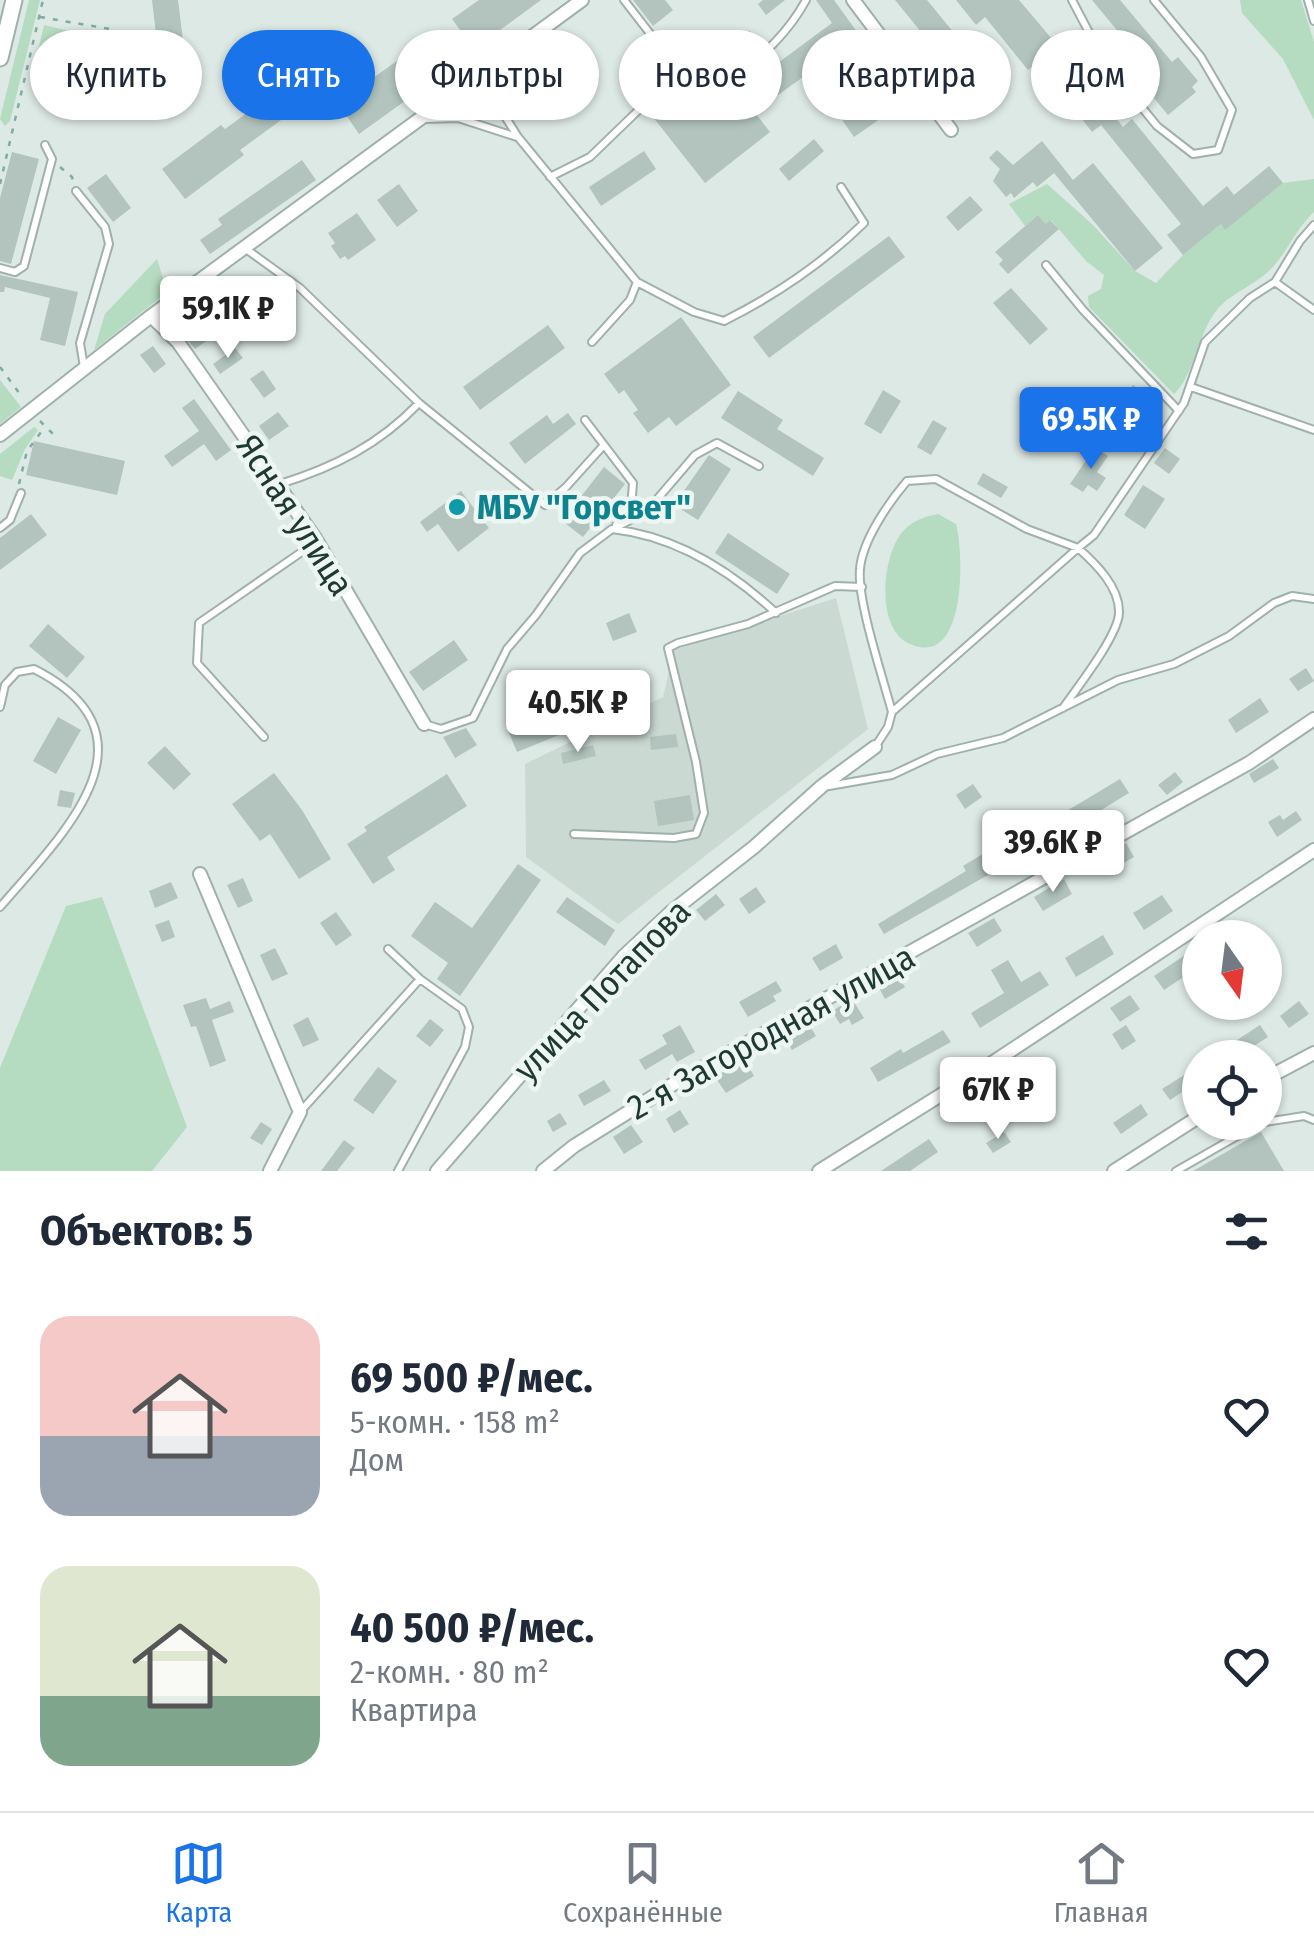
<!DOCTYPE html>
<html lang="ru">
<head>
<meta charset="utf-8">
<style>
	body { margin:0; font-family:"Fira Sans Condensed",sans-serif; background:#f2f2f3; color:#1f2937; height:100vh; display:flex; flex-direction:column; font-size:38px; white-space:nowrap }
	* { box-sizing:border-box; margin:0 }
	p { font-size:32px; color:#747a83 }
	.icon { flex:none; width:55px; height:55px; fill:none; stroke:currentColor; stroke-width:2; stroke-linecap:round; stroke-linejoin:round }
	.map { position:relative; height:1171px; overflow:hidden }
	.side { display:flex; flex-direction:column; background:#fff; flex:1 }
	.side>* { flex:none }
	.guide { position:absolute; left:30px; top:30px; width:1255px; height:90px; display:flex; gap:20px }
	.needle { width:65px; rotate:166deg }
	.fabs { position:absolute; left:1182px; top:920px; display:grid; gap:20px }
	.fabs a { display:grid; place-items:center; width:100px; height:100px; border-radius:50%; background:#fff; box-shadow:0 2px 8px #0004; font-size:50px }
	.price { position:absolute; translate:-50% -85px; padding:0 22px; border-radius:10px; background:#fff; color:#222; font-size:32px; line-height:65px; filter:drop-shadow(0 2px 5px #0008) }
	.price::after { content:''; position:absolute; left:50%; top:60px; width:30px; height:22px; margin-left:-15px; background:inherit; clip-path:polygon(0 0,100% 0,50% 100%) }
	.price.current { background:#1a73e8; color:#fff }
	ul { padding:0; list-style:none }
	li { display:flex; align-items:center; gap:30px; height:250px; padding:0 40px }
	li span { display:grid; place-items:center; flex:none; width:280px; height:200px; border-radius:30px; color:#555 }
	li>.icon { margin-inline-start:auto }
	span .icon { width:120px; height:120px; fill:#fffc; stroke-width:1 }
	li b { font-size:42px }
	h2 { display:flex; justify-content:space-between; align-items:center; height:120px; padding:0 40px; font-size:42px }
	.chip { padding:0 35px; border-radius:45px; background:#fff; box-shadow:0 2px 8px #0004; font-size:35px; line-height:90px }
	.chip.current { background:#1a73e8; color:#fff }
	.tab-bar { display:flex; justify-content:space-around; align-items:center; height:140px; border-top:2px solid #e0e1e3; background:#fff; font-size:28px; color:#747a83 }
	.tab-bar a { display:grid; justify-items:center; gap:5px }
	.tab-bar .current { color:#1a73e8 }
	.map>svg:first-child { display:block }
</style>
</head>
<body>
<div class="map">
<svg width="1314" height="1171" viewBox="0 0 1314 1171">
	<rect width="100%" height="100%" fill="#dde9e4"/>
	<path fill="#cbd9d3" d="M836,598L868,729L618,924L526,857L525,764L663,697L674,650Z"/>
	<path fill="#b5dbc0" d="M29,0H40L10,121L5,126L0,119Z
		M1240,0H1301L1314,42V120L1283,59L1242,13Z
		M44,25L74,32L63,76L34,69Z
		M1314,179V212C1296,229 1288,250 1272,268C1256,285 1230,293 1216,311C1198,334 1192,379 1174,394L1089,307L1088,296L1101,289L1104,275L1086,261L1051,220L1046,224L1038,215L1025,226L1009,204L1047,184L1093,225L1135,271L1156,283L1183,255L1221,224L1225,229L1283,183Z
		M157,259L166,288L162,296L94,350L105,314Z
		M0,380L21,407L0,424Z
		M34,427L38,430L25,449L12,480L0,476V454Z
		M938,514L956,524C964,553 967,672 908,643C875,627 882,553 904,530C914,520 924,517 938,514Z
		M102,897L187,1127L152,1171H0V1068L66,906Z"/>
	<path fill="#b2c4bd" d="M152,0H178L187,73L161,76Z
		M479,0H541L474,49L452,19Z
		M633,0H665L673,10L653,26Z
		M763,0H785L766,15L758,4Z
		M816,0H834L860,36L778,95L763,74L832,23Z
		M895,0H927L1004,94L976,117L952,88L961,81Z
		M956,0H1019L1058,46L1028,70L985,17L976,25Z
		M1092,0H1120L1172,62L1178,57L1198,81L1192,87L1196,92L1168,115L1118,55L1130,46Z
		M86,30L120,39L112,72L78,63Z
		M750,31L759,42L744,54L735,44Z
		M408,53L430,83L359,134L338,103Z
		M898,77L913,96L854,137L840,117Z
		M684,84L708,114L738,91L770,132L705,183L649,112Z
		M284,86L299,107L240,150L244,155L185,199L162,169L221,125L225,129Z
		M1099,97L1123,127L1132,119L1203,206L1227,186L1234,195L1269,166L1283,183L1225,230L1221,224L1183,255L1167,235L1181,224L1101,125L1092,132L1078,114Z
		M814,139L824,151L789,181L779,169Z
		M1042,141L1073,180L1093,163L1163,248L1135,271L1054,173L1037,187L1033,182L1014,198L1011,193L1006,197L993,181L1000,169L989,158L997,150L1013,165Z
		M644,151L656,169L601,206L589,187Z
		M12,152L39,159L11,264L0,261V198Z
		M302,160L316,180L210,254L200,240L222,225L218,219Z
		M106,174L131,208L113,222L87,188Z
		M399,184L418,211L397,227L377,200Z
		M970,196L983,210L958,231L946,217Z
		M357,213L376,240L348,260L345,256L340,259L331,246L335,243L328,233Z
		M1038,215L1046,224L1050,220L1059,229L1008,274L999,264L1003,260L995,252Z
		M889,236L905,257L769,358L753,337Z
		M0,275L78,292L65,346L40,340L50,298L5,287L4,292H0Z
		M1011,288L1048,329L1030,345L993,303Z
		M191,315L209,339L195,349L177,326Z
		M681,317L731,385L676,426L669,417L648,433L633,413L638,410L624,390L619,394L604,374Z
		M548,325L565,348L480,410L463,387Z
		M153,346L166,364L154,373L140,355Z
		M235,348L243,358L220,374L213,364Z
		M263,370L276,389L264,398L250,379Z
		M1133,385L1153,399L1145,410L1139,406L1127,422L1114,412Z
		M883,390L901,401L881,434L864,424Z
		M738,391L783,420L777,429L824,458L813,476L721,418Z
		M194,399L231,450L216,461L204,444L172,467L164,456L199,431L182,408Z
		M278,412L289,426L269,440L259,426Z
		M568,413L576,424L525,464L509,443L547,415L553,424Z
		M933,420L947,428L931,455L917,447Z
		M34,441L125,461L117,495L26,475Z
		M1095,447L1108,456L1097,472L1106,478L1097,491L1088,485L1083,492L1070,484Z
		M1165,448L1180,459L1169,474L1154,463Z
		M709,455L731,469L698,520L674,505Z
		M604,467L625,484L583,537L562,521Z
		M983,473L1008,487L1001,498L977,484Z
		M1143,485L1165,499L1145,529L1124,515Z
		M461,491L489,528L458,552L438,524L427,532L420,522Z
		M31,514L47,535L0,570V538Z
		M728,533L790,574L777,594L715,553Z
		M629,613L637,632L613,641L606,623Z
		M48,624L85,657L67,678L29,646Z
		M454,640L468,660L423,691L409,672Z
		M1306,668L1314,681L1298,691L1289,679Z
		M1260,698L1269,712L1236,733L1228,720Z
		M58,717L81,730L56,774L33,761Z
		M564,717L569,731L517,752L507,728L531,718L535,729Z
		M466,728L477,745L455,758L443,737Z
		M676,734L678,747L651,750L650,737Z
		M593,745L596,756L563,764L561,753Z
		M165,746L191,774L174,790L147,763Z
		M1273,759L1279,768L1254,783L1249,774Z
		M1175,772L1183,782L1167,795L1158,785Z
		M274,773L302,810L331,859L299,879L270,834L260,841L232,804Z
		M447,774L467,806L387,857L395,870L373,884L347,844L367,831L364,827Z
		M1120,779L1129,793L1039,848L1030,833Z
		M973,784L982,797L965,809L956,795Z
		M60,790L75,793L71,808L57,806Z
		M690,795L694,820L658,826L654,801Z
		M1296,811L1302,820L1277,837L1268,822L1280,815L1283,820Z
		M1126,843L1134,857L1105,874L1096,860Z
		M1011,846L1018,858L884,934L878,924L966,871L963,866L986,852L990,859Z
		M518,864L541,880L460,996L437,979L448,963L411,936L435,902L472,928Z
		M243,878L253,901L238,908L227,885Z
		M1064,879L1072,894L1043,911L1034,897Z
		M171,882L178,898L155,908L149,891Z
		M756,887L766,902L749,914L739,899Z
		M716,894L725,905L705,921L696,910Z
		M1162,895L1173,911L1144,930L1133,913Z
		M567,897L615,930L605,946L556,912Z
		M336,912L352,935L336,946L320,923Z
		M994,918L1002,931L977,947L968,933Z
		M169,920L175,937L162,942L155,925Z
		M1226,924L1235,938H1205Z
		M1103,935L1114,954L1076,977L1065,958Z
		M836,944L843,958L820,971L812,958Z
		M275,948L288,974L272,981L260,955Z
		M1191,951L1200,966L1164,990L1154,976Z
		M1008,960L1021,982L1040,971L1049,985L980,1028L971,1013L1004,993L991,970Z
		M896,973L905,987L885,999L877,984Z
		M776,981L782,991L773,996L776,1001L748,1017L739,1002Z
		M1130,995L1140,1009L1120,1022L1110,1008Z
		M206,998L210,1009L230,1001L234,1012L212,1020L226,1061L210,1067L196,1026L191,1027L183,1005Z
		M852,999L864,1018L852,1025L849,1019L840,1024L832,1011Z
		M1299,1001L1309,1014L1289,1028L1280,1016Z
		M308,1017L319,1040L303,1047L293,1025Z
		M430,1019L444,1030L430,1047L416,1036Z
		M808,1023L816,1036L792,1050L784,1037Z
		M680,1025L695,1052L677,1062L672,1054L645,1070L639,1060L667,1044L662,1035Z
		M1126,1025L1136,1041L1122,1050L1112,1034Z
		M1260,1025L1268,1037L1241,1054L1234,1042Z
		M943,1030L951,1042L878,1082L870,1068L901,1049L903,1053Z
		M744,1059L754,1076L726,1093L715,1077Z
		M378,1067L397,1081L373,1114L353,1100Z
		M1189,1072L1196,1083L1170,1100L1162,1089Z
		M604,1080L611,1091L584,1106L578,1095Z
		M1141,1104L1148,1115L1121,1134L1113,1123Z
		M680,1110L689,1124L674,1133L666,1119Z
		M560,1113L567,1124L553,1132L547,1121Z
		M261,1122L272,1129L262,1145L250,1138Z
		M631,1125L643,1142L624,1154L613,1137Z
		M1004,1132L1011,1142L993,1153L986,1143Z
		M1261,1132L1284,1171H1193Z
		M929,1139L938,1152L910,1171H881Z
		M344,1140L355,1148L337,1171H321Z"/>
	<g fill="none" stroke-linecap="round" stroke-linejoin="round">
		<defs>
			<path id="service" d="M624,0L679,71L705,68L734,74C763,59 791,28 806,0
				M1072,0L1104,61L1157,126L1193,154L1218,150L1232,110L1201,57L1154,0
				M1308,0L1314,21
				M480,77L518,137L637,282L694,312L724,321C776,295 822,264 864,223L841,187
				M423,119L458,118L517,137
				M550,177L590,157L679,71
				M76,191L105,227L109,244L80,343L84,367
				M246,249L300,288L419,403L545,505L566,487L603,446
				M1046,265L1083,310L1179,411
				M0,268L15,272L24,266L52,159L45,145
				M1275,282L1314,310
				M592,342L630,300L637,282
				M1191,387L1314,430
				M585,420L633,483L631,508L616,525
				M280,484C334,467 379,445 419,403
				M0,528L10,520L21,493
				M613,529L647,511L695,455L717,443L759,466
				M0,707L5,685L17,672L34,669C166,736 63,834 0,907
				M892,712L1078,548C1095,563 1120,587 1119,613C1118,636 1077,688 1063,708
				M424,724L441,729L473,718L507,649L536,615L580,553L612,529C675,536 730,570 776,613
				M264,737L197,663L199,623L316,542
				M875,747L888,727L892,712C883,678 857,601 860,569C862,541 889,502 907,481L936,479L1027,529L1078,548L1094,535L1184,403L1205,342L1250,298L1275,282L1300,241L1314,225
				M829,786L892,775L937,754L1003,738L1118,680L1174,664L1229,636L1274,603L1292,596L1314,599
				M574,834L674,838L696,834L704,813L696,762L668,648L678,643L748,624L835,586L862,587
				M388,949L420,979L462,1009L469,1027L465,1047L398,1171
				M300,1112L420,979
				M1265,1122L1304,1116L1314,1120
				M1176,1171L1262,1122"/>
			<path id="minor" d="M853,0L951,130
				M151,316L178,342L315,538L424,724
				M0,435L151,316L582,0
				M200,874L300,1112L270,1171
				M1265,1079L1314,1053
				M437,1171L624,956L671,912L754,847L822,786L875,747
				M543,1171L574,1146L670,1086L1249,763L1314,719
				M819,1171L992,1063L1314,850
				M1114,1171L1200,1116"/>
			<path id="tertiary" d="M0,58L14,0"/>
		</defs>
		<use href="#service" stroke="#a0b0ab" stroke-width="10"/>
		<use href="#minor" stroke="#a0b0ab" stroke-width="16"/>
		<use href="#tertiary" stroke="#a0b0ab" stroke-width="19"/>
		<path stroke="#7dad9f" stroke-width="2.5" stroke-dasharray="5 8" stroke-linecap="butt" d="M40,17L110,29
			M60,167L72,177L74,184
			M0,184L43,0
			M0,367L23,398
			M40,421L55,436
			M19,484L27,451L44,428"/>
		<use href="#service" stroke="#fff" stroke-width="6"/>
		<use href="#minor" stroke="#fff" stroke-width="12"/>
		<use href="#tertiary" stroke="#fff" stroke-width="15"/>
	</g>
	<circle fill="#0f9aa8" stroke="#edf6f2" stroke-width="4" cx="457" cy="507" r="10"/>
	<g text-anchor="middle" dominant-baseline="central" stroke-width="9" stroke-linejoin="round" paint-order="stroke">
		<g font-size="35" font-weight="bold" fill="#0d838f" stroke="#edf6f2" text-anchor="start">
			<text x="477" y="507">МБУ "Горсвет"</text>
		</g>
		<g font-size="35" fill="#1f3832" stroke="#edf6f2">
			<text transform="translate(295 515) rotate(57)">Ясная улица</text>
			<text transform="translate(602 990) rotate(-46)">улица Потапова</text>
			<text transform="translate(771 1032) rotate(-29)">2-я Загородная улица</text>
		</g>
	</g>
</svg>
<div class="fabs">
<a><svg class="needle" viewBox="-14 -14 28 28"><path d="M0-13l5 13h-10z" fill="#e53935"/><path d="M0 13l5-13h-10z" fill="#747a83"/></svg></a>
<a><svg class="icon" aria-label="locate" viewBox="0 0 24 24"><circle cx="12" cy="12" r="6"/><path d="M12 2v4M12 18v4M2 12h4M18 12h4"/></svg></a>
</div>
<b class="price" style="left:228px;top:361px">59.1K ₽</b>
<b class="price current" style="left:1091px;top:472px">69.5K ₽</b>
<b class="price" style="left:578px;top:755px">40.5K ₽</b>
<b class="price" style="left:1053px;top:895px">39.6K ₽</b>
<b class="price" style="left:998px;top:1142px">67K ₽</b>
<div class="guide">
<a class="chip">Купить</a>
<a class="chip current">Снять</a>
<a class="chip">Фильтры</a>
<a class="chip">Новое</a>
<a class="chip">Квартира</a>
<a class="chip">Дом</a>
</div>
</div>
<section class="side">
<h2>Объектов: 5<svg class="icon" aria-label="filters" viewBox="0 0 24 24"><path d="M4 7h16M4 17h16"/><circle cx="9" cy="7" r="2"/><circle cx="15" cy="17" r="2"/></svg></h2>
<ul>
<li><span style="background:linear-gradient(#f6c9c9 60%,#9aa5b1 0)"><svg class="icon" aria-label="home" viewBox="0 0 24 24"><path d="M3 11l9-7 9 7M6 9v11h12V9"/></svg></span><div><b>69 500 ₽/мес.</b><p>5-комн. · 158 m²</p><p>Дом</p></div><svg class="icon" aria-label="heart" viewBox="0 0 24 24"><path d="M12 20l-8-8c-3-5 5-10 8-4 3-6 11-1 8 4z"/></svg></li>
<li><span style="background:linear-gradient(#dfe7d0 65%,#7fa58c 0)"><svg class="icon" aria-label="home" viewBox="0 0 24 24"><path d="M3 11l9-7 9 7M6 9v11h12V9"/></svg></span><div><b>40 500 ₽/мес.</b><p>2-комн. · 80 m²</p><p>Квартира</p></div><svg class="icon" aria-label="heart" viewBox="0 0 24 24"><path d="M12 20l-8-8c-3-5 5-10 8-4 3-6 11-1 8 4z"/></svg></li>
</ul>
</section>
<nav class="tab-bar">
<a class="current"><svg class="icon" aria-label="map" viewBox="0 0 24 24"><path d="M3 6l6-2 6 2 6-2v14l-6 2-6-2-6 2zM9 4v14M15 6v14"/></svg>Карта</a>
<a><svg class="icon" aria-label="saved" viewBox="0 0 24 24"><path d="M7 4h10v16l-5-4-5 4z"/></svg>Сохранённые</a>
<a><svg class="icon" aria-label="home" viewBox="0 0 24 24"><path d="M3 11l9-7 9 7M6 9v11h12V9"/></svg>Главная</a>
</nav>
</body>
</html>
